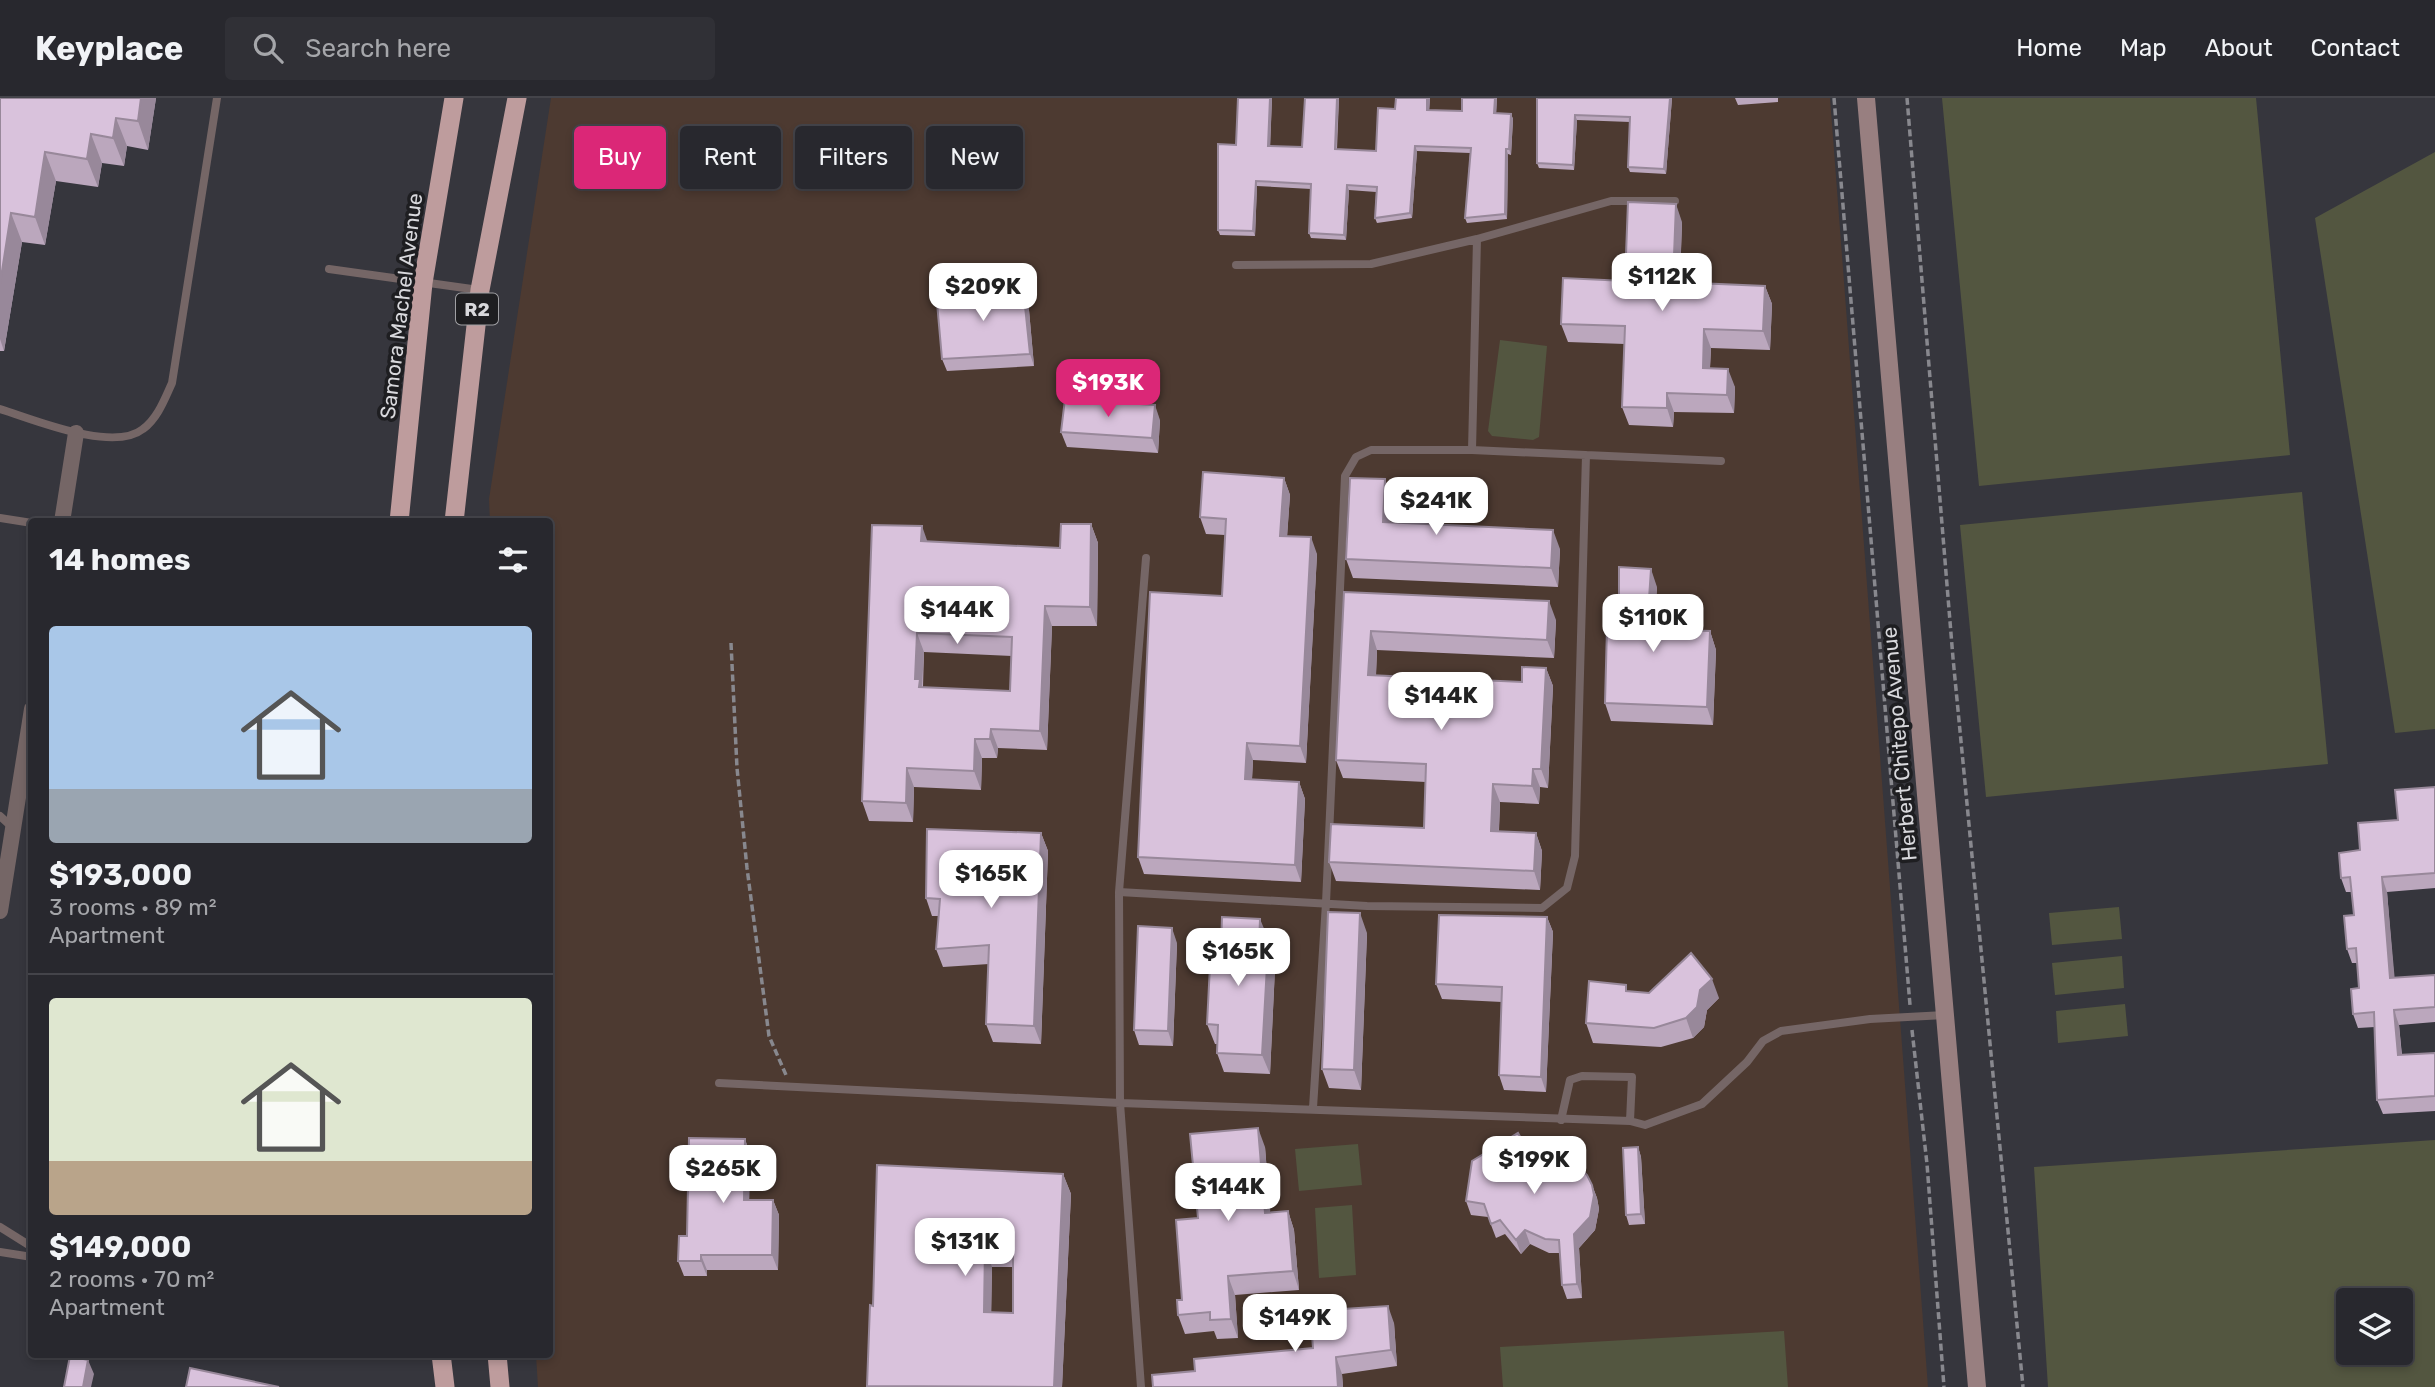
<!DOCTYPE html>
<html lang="en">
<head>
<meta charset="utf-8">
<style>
	body { margin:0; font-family:Rubik,sans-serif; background:#303036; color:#f1f3f6; height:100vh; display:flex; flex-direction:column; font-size:26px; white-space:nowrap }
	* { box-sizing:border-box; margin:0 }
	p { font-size:23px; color:#a5a6aa }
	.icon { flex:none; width:38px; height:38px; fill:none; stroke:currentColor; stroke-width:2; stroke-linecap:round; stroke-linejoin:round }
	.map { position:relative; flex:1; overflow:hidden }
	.sheet { position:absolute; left:28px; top:420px; width:525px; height:840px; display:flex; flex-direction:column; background:#28282e; border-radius:7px; box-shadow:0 4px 10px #0003,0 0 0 2px #44444a }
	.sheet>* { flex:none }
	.banner { position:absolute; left:574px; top:28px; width:665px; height:63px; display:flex; gap:14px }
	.fabs { position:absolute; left:2336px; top:1190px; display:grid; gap:14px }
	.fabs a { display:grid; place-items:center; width:77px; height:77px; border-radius:7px; background:#28282e; box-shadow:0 4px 10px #0003,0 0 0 2px #44444a; font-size:35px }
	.price { position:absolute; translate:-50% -60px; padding:0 16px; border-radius:14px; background:#fff; color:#222; font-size:23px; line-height:46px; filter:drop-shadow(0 2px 4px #0008) }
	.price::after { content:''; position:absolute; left:50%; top:42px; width:21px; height:16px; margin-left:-10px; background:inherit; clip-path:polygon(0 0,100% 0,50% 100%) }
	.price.current { background:#db2777; color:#fff }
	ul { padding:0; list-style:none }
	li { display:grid; align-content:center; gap:14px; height:371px; padding:0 21px }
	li+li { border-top:2px solid #44444a }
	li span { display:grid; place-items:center; height:217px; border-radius:7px; color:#555 }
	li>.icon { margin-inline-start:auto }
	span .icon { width:126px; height:126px; fill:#fffc; stroke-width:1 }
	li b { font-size:30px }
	h2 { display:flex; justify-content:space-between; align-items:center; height:84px; padding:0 21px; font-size:30px }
	.tag { padding:0 24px; border-radius:7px; background:#28282e; box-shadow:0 4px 10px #0003,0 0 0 2px #44444a; font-size:24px; line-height:63px }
	.tag.current { background:#db2777; color:#fff }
	header { display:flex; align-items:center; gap:42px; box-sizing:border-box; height:98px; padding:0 35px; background:#28282e; border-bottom:2px solid #44444a }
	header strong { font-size:33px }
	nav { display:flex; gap:38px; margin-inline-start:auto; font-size:24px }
	.search { width:490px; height:63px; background:#303036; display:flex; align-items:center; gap:18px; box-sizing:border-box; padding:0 24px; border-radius:7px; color:#a5a6aa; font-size:26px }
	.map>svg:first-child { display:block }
</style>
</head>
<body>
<header>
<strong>Keyplace</strong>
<div class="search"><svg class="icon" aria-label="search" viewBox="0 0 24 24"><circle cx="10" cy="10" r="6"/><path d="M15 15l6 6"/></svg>Search here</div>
<nav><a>Home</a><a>Map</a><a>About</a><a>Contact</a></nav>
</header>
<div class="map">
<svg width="2435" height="1289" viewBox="0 0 2435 1289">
	<rect width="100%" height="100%" fill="#36363d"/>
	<path fill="#4d3a31" d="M551,0H1830L1928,1289H538L536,1257L550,1256V424H490L489,401Z"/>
	<path fill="#535640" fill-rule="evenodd" d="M1942,0H2256L2290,357L1979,388Z
		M2435,54V631L2395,635L2315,120Z
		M1500,242L1547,248L1539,339L1533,342L1492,338L1488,333Z
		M2302,394L2328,666L1986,699L1960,427Z
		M2119,809L2122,841L2052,847L2049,815Z
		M2122,858L2124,890L2055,897L2052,865Z
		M2125,906L2128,938L2058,945L2056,913Z
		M2435,1042V1289H2048L2034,1069ZM2348,1202H2401V1255H2348Z
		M1358,1046L1362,1087L1299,1093L1295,1051Z
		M1352,1107L1356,1177L1319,1180L1315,1110Z
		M1784,1233L1788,1289H1503L1500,1249Z"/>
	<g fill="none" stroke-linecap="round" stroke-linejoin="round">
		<path stroke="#88888e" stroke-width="3.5" stroke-dasharray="7 3.5" stroke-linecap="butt" d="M1834,0L1910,907
			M1907,0L1953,560L2023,1289
			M731,545L737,670L747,770L769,938L786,977
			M1912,932L1927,1066L1944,1289"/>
		<path stroke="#756666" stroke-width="8" d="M1236,167L1371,166L1477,141L1611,103H1675
			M329,171L479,192
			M0,311C33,321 113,355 143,331C158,320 165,300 172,285L217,0
			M1472,352L1477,141
			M0,420L32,425
			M0,718L12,729
			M1119,794L1367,808L1542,810L1567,790L1575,758L1586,357
			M719,985L1120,1005L1630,1023L1645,1027L1702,1006L1747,964L1763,943L1781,933L1870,921L1945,917
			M1313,1010L1326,805L1345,378L1356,359L1371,352H1472L1721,363
			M1561,1022L1570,982L1582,978L1632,979L1630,1023
			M0,1129L32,1149
			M0,1154L32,1159
			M1141,1289L1120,1005L1119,794L1146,460"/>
		<path stroke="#756666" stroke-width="16" d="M62,424L76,335
			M0,813L32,611"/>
		<path stroke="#987f80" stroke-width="18" d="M1866,0L1977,1289"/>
		<path stroke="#be9c9d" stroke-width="19" d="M399,424L423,185L454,0
			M454,424L480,192L517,0
			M441,1256L445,1289
			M497,1256L500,1289"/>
	</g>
	<path fill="#bba7bd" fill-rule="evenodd" d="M0,0H156L148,52L127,48L124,68L102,65L98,89L56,83L45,147L22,144L4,253H0Z
		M1272,0L1270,48L1302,49L1305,0H1339L1337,51L1376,53L1395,11L1396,0H1430L1429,12L1462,13V0H1497L1496,15L1511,16L1513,21L1511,57L1508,56L1507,121L1467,125L1465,120L1470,55L1417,53L1412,120L1377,125L1375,120L1376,94L1349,92L1346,142L1311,140L1309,135L1311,91L1257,88L1255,138L1220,137L1218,132L1236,47Z
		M1537,0H1672L1666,76L1630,74L1628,69L1630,24L1577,22L1574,72L1539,70L1537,65Z
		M1735,0H1778V4L1738,7Z
		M1682,124L1680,184L1765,188L1772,206L1770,252L1711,250L1710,270L1735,289L1734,315L1674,314L1673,329L1629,327L1622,309L1625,246L1568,244L1561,226L1625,183Z
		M1023,189L1028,201L1034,268L947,273L942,261Z
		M1160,322L1158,355L1067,349L1061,334Z
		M1284,380L1290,397L1287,438L1317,456L1306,665L1253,662L1252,682L1299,684L1305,701L1301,784L1144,776L1138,759L1222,498L1225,437L1206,436L1200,419Z
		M1385,381L1391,400L1390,425L1560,451L1558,489L1353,480L1346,461Z
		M1091,426L1098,445L1097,528H1052L1047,652L998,650L997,660H982L981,692L914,689L913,724L869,723L862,703L927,444L1060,450ZM924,554L1012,558L1010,593L923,589Z
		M1657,489L1654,531L1710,533L1716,552L1713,627L1611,623L1605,605L1619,530Z
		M1344,494L1556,522L1554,560L1377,552L1376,578L1522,584L1546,570L1553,588L1548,690L1540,689L1539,706L1500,704L1499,733L1536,735L1542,753L1540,792L1336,783L1329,764L1424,730L1426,684L1343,680L1336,662Z
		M2435,689V790L2387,794L2394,880L2435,877V924L2399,927L2402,957L2435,955V1013L2383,1016L2377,1002L2375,929L2358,930L2353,916L2359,890L2357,865H2352L2347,851L2354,817L2352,794H2346L2341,780L2360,752L2398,722Z
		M1041,735L1048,753L1041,946L993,944L986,926L989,866L943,869L936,851L939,818H932L926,800Z
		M1547,819L1553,834L1546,994L1504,992L1499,977L1502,904L1442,901L1436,886Z
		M1367,835L1361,992L1329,990L1322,971Z
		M1268,840L1267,850L1275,870L1270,976L1224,974L1217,955V946H1215L1207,926L1221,849Z
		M1177,845L1173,948L1139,947L1134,932Z
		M1629,894L1719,900L1707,912L1704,929L1693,940L1661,949L1593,945L1586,925Z
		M745,1041L750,1056L749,1102H773L779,1117L778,1172H707V1178H684L678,1163L687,1138Z
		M1265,1049L1270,1114L1288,1113L1294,1132L1299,1192L1235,1197L1238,1240L1217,1241L1214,1233L1185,1236L1178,1217L1182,1202L1198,1120Z
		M1638,1049L1641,1059L1645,1126L1629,1127L1626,1117Z
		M1063,1076L1071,1096L1062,1289H867L873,1208ZM992,1169H1013V1215H991Z
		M1592,1087L1597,1100L1599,1111L1595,1132L1579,1150L1582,1200L1567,1201L1562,1187L1560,1155H1549L1530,1146L1521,1156L1505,1136L1496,1140L1488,1119L1471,1117L1466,1103Z
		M1326,1197L1331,1211L1394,1225L1397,1268L1342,1276L1343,1289H1153L1195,1273L1313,1250Z"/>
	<path fill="#98889a" d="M141,0H156L148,52L138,23Z
		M1270,0H1272L1270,53L1268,48Z
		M1337,0H1339L1336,56L1335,51Z
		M1427,0H1430L1429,17L1427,12Z
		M1495,0H1497L1496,20L1494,15Z
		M1670,0H1672L1666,76L1664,71Z
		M1511,16L1513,21L1511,57L1509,51Z
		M1575,17L1577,22L1574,72L1573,67Z
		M116,20L127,48L124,68L113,40Z
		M91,36L102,65L98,89L87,61Z
		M1415,48L1417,53L1412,120L1410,115Z
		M1506,51L1508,56L1507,121L1505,116Z
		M45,54L56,83L45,147L35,119Z
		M1256,83L1257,88L1255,138L1253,133Z
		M1347,87L1349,92L1346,142L1344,137Z
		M1676,106L1682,124L1679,203L1673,184Z
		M11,115L22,144L4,253L0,241V186Z
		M1765,188L1772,206L1770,252L1763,233Z
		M1023,189L1028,201L1034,268L1030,256Z
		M1704,231L1711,250L1709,288L1703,270Z
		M1728,271L1735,289L1734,315L1727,297Z
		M1667,295L1674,314L1673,329L1667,310Z
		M1155,307L1160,322L1158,355L1152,340Z
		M1284,380L1290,397L1286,455L1280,438Z
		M1385,381L1391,400L1389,443L1383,424Z
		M1091,426L1098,445L1097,528L1090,509Z
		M922,428L929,448L921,443Z
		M1553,432L1560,451L1558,489L1551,470Z
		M1311,439L1317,456L1306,665L1300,648Z
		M1651,471L1657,489L1653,549L1647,531Z
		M1549,503L1556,522L1554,560L1547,542Z
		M1045,508L1052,528L1047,652L1040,633Z
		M1371,533L1377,552L1375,596L1368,577Z
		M1710,533L1716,552L1713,627L1707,609Z
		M917,535L924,554L922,588L927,601L915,581Z
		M1546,570L1553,588L1548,690L1541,671Z
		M991,631L998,650L997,660L990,641Z
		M975,641L982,660L981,692L974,673Z
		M1247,645L1253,662L1251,698L1245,681Z
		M907,670L914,689L913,724L906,705Z
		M1533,671L1540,689L1539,706L1532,688Z
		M1299,684L1305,701L1301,784L1295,767Z
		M1493,686L1500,704L1498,751L1491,733Z
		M1041,735L1048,753L1041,946L1034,928Z
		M1536,735L1542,753L1540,792L1534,773Z
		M2382,779L2387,794L2396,895L2390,880Z
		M1360,815L1367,835L1361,992L1354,972Z
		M1547,819L1553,834L1546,994L1541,979Z
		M1260,821L1268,840L1266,869L1259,850Z
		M1172,830L1177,845L1173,948L1168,933Z
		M1268,850L1275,870L1270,976L1262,957Z
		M1712,881L1719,900L1707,912L1704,929L1693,940L1686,920L1700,892Z
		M2394,912L2399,927L2403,972L2398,957Z
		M1258,1030L1265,1049L1272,1134L1265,1115Z
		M745,1041L750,1056L749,1117L744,1102Z
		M1638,1049L1641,1059L1645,1126L1641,1116Z
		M1063,1076L1071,1096L1062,1289H1054Z
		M1592,1087L1597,1100L1599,1111L1595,1132L1579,1150L1582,1200L1577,1186L1574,1136Z
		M773,1102L779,1117L778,1172L772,1157Z
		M1288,1113L1294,1132L1299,1192L1293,1173Z
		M1525,1132L1530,1146L1521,1156L1516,1142Z
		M985,1149L992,1169L991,1234L984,1214Z
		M701,1157L707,1172V1178L701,1163Z
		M1228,1178L1235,1197L1238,1240L1231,1221Z
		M1326,1197L1332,1213L1328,1212Z
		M1388,1208L1394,1225L1397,1268L1391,1252Z
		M1336,1259L1342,1276L1343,1289H1338Z
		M88,1262L94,1276L91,1289H83Z"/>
	<path fill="#d9c2dc" stroke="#98889a" stroke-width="2" fill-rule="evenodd" d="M0,0H141L138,23L116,20L113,40L91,36L87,61L45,54L35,119L11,115L0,186Z
		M1238,0H1270L1268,48L1302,49L1305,0H1337L1335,51L1376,53L1378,10L1395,11L1396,0H1427V12L1462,13V0H1495L1494,15L1511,16L1509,51H1506L1505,116L1465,120L1471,50L1415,48L1410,115L1375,120L1377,89L1347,87L1344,137L1309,135L1311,86L1256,83L1253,133L1218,132V46L1236,47Z
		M1537,0H1670L1664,71L1628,69L1630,19L1575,17L1573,67L1537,65Z
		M1628,104L1676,106L1673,184L1765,188L1763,233L1704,231L1703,270L1728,271L1727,297L1667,295V310L1622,309L1625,228L1561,226L1563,180L1625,183Z
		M1023,189L1030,256L942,261L936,193Z
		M1065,301L1155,307L1152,340L1061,334Z
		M1203,374L1284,380L1280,438L1311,439L1300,648L1247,645L1245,681L1299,684L1295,767L1138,759L1150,494L1222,498L1226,421L1200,419Z
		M1350,380L1385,381L1383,424L1553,432L1551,470L1346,461Z
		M1061,426H1091L1090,509L1045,508L1040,633L991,631L990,641H975L974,673L907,670L906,705L862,703L872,427L922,428L921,443L1060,450ZM917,535L1012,539L1010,593L919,589L920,581H915Z
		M1619,469L1651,471L1647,531L1710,533L1707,609L1605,605L1607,530H1619Z
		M1344,494L1549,503L1547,542L1371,533L1368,577L1522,584V569L1546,570L1541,671H1533L1532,688L1493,686L1491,733L1536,735L1534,773L1329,764L1331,726L1424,730L1426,666L1336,662Z
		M2435,689V775L2382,779L2390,880L2435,877V909L2394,912L2398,957L2435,955V998L2377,1002L2374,914L2353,916L2351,891L2359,890L2356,850L2347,851L2344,818L2354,817L2350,779L2341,780L2339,755L2360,752L2358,725L2398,722L2395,692Z
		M927,731L1041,735L1034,928L986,926L989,847L936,851L940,801L926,800Z
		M1328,814L1360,815L1354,972L1322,971Z
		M1439,817L1547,819L1541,979L1499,977L1502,889L1436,886Z
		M1222,819L1260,821L1259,850H1268L1262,957L1217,955L1218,927L1207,926L1211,848L1221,849Z
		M1138,828L1172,830L1168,933L1134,932Z
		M1691,855L1712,881L1700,892L1697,909L1686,920L1654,930L1586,925L1589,883L1626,887V893L1649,895Z
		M1258,1030L1265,1115L1288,1113L1293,1173L1228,1178L1231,1221L1210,1222V1214L1178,1217L1177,1202H1182L1176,1122L1198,1120L1190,1036Z
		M1518,1035L1533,1061L1551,1057L1572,1062L1587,1077L1592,1087L1594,1097L1590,1119L1574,1136L1577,1186L1562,1187L1559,1142L1545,1141L1525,1132L1516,1142L1500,1122L1491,1126L1484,1106L1466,1103L1472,1063Z
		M689,1040L745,1041L744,1102H773L772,1157H701V1163H678L679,1138H687Z
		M1638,1049L1641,1116L1626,1117L1623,1050Z
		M877,1067L1063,1076L1054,1289L867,1288L870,1207L873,1208ZM985,1149L1013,1150V1215L984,1214Z
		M1326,1197L1328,1212L1388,1208L1391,1252L1336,1259L1338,1289H1153L1152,1277L1195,1273L1194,1261L1313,1250L1309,1198Z
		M70,1258L88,1262L83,1289H64Z
		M190,1270L279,1289H186Z"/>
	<g text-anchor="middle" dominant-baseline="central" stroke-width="7" stroke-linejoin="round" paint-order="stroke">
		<rect fill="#1e1e21" stroke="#a0a0a4" stroke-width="2" x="456" y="195.5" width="42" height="31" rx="5"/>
		<g font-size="19" font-weight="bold" fill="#d8d8dc">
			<text x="477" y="211">R2</text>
		</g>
		<g font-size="21" fill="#d8d8dc" stroke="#1e1e21">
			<text transform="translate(401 208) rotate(-83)">Samora Machel Avenue</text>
			<text transform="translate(1899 646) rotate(-95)">Herbert Chitepo Avenue</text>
		</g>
	</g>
</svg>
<div class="fabs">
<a><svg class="icon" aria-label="layers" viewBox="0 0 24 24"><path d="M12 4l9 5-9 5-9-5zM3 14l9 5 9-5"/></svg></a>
</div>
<b class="price" style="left:1662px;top:215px">$112K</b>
<b class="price" style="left:983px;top:225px">$209K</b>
<b class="price current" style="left:1108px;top:321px">$193K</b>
<b class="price" style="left:1436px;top:439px">$241K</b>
<b class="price" style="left:957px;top:548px">$144K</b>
<b class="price" style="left:1653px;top:556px">$110K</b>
<b class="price" style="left:1441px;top:634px">$144K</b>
<b class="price" style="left:991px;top:812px">$165K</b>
<b class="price" style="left:1238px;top:890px">$165K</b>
<b class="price" style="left:1534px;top:1098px">$199K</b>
<b class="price" style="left:723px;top:1107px">$265K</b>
<b class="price" style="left:1228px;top:1125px">$144K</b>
<b class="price" style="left:965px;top:1180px">$131K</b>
<b class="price" style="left:1295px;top:1256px">$149K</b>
<div class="banner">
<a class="tag current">Buy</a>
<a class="tag">Rent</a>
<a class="tag">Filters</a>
<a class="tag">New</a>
</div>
<section class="sheet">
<h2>14 homes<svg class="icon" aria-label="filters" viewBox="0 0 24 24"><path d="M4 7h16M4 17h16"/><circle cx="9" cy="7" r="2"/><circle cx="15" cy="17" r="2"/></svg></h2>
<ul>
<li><span style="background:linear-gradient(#a9c7e8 75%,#9aa5b1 0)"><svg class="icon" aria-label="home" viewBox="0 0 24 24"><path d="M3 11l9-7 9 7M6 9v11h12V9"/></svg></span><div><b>$193,000</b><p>3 rooms · 89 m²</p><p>Apartment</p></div></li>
<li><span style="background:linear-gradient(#dfe7d0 75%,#b9a48a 0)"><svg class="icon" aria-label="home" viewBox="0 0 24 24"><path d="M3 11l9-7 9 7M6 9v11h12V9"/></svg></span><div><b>$149,000</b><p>2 rooms · 70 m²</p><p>Apartment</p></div></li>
</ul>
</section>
</div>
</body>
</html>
